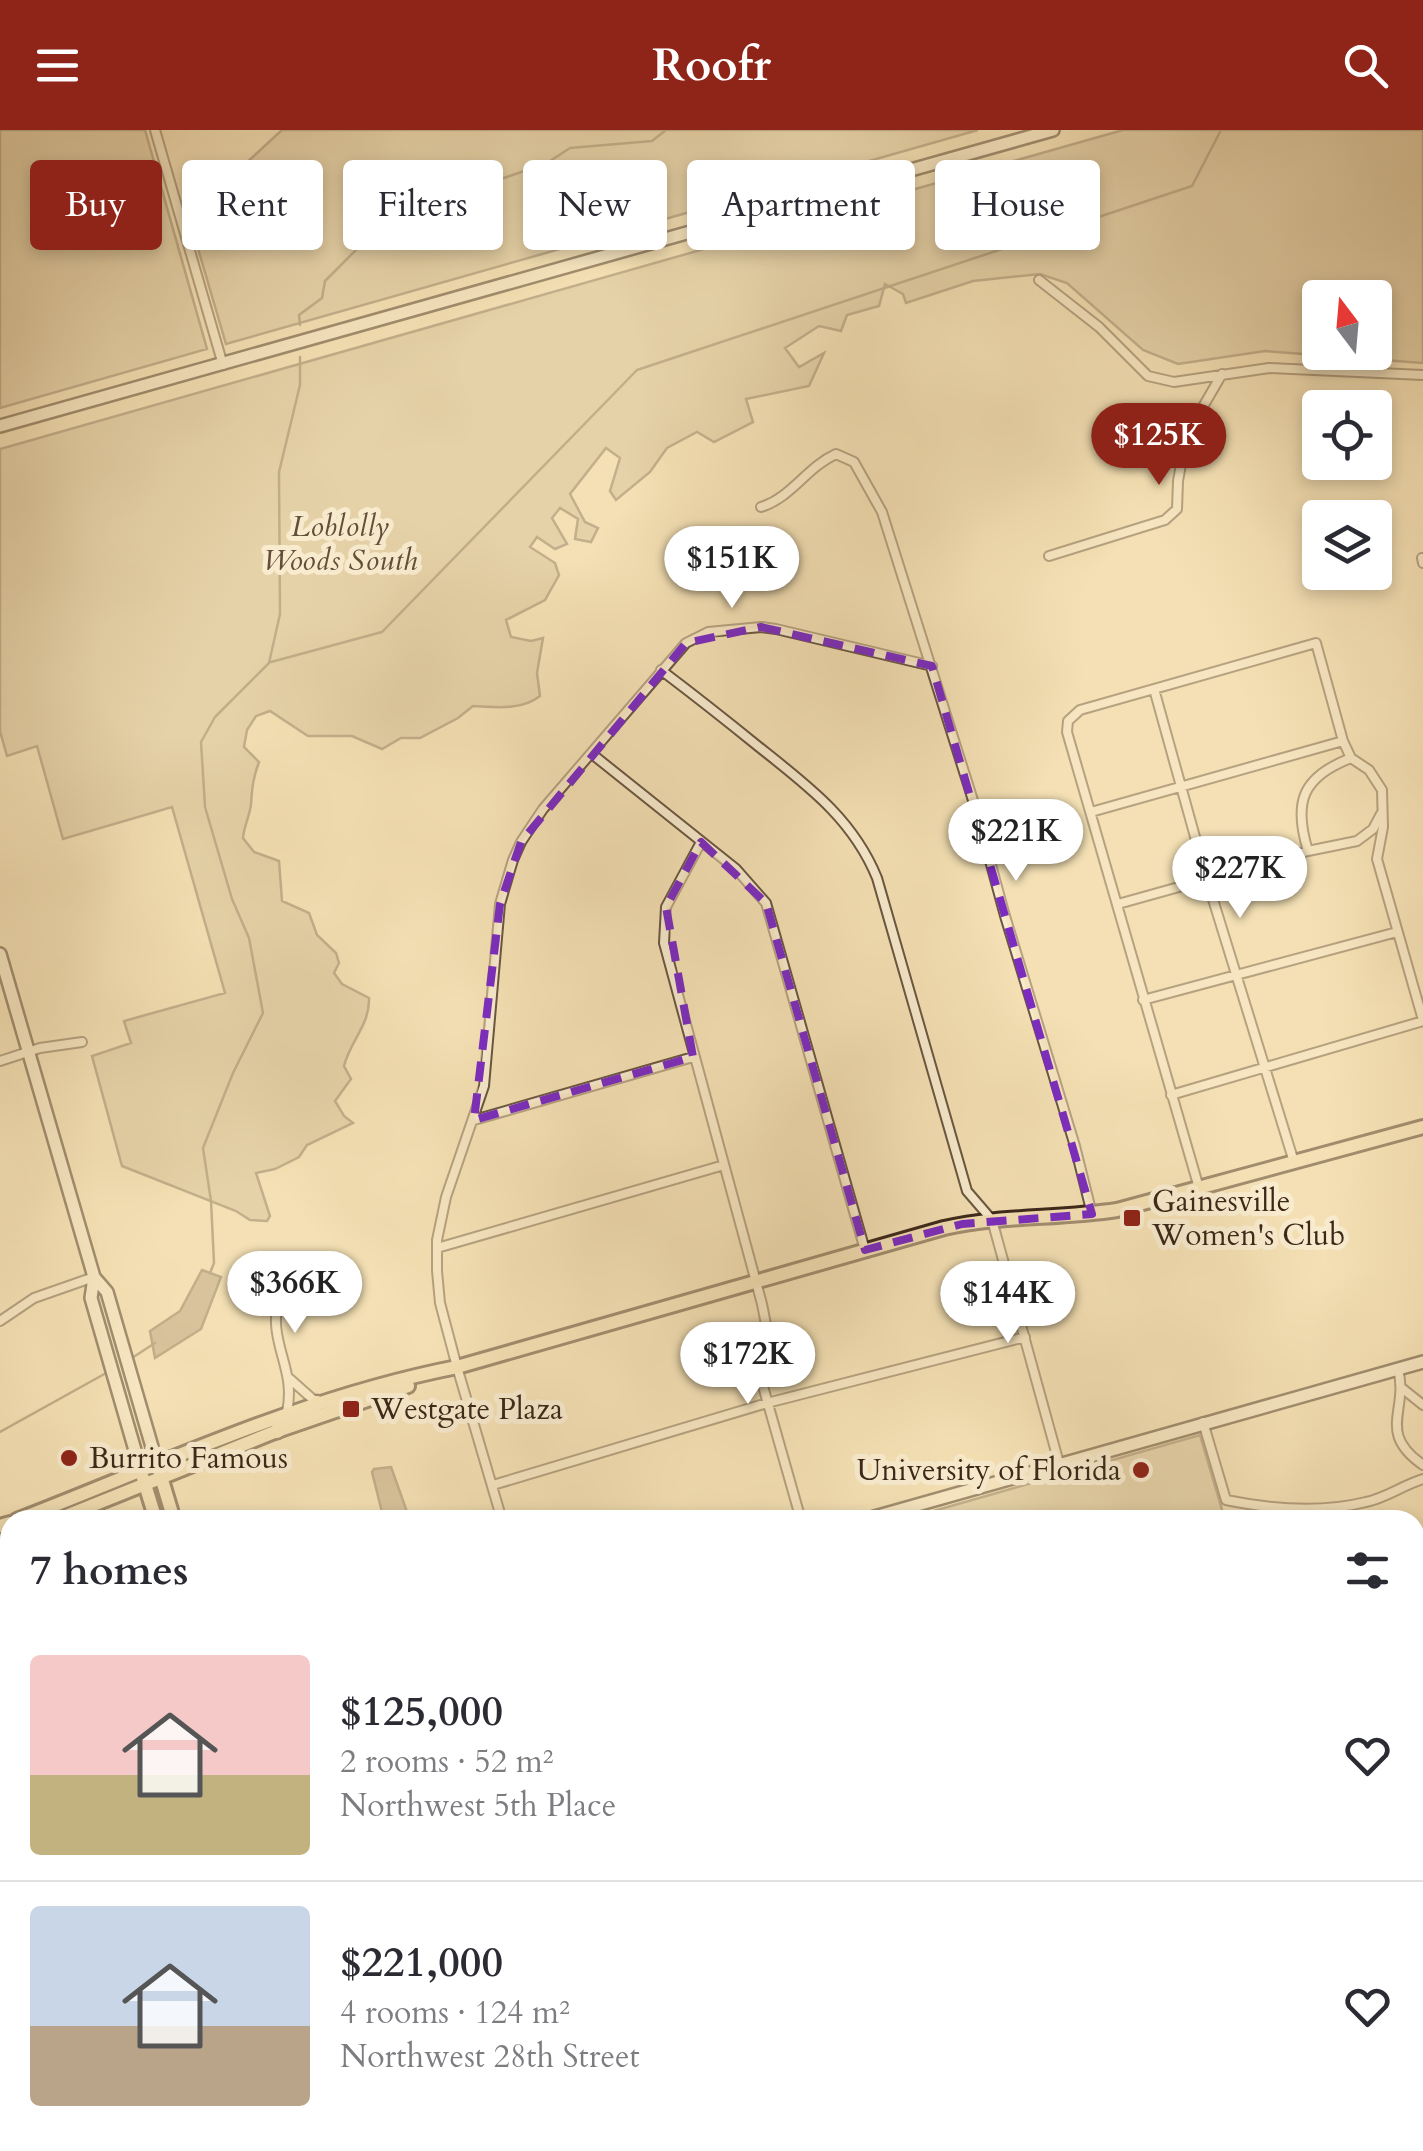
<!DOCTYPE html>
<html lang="en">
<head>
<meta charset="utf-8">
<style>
	body { margin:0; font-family:Cardo,serif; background:#f2f2f3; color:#2b2b33; height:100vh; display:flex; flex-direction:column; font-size:38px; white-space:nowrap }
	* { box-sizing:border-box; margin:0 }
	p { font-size:32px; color:#7c7c81 }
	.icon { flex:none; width:55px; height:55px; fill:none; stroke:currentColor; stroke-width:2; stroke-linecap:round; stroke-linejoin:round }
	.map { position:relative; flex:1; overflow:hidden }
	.drawer { position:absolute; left:0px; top:1380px; width:1425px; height:642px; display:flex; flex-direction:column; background:#fff; border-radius:30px 30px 0 0; box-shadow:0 5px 15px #0003 }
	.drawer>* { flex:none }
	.top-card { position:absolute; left:30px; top:30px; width:1365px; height:90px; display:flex; gap:20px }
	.needle { width:65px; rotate:344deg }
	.fabs { position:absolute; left:1302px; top:150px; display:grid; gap:20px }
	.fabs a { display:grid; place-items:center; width:90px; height:90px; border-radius:10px; background:#fff; box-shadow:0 5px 15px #0003; font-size:50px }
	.price { position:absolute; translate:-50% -85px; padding:0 22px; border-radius:35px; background:#fff; color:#222; font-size:32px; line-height:65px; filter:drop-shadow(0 2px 5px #0008) }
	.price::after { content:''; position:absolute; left:50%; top:60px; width:30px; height:22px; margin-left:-15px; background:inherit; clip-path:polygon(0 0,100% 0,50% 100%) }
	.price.active { background:#8f2418; color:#fff }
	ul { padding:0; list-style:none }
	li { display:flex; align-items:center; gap:30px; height:250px; padding:0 30px }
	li+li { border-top:2px solid #e1e1e2 }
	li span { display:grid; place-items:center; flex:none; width:280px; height:200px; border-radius:10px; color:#555 }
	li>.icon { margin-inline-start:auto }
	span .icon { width:120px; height:120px; fill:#fffc; stroke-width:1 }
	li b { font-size:42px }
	h2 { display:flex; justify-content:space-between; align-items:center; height:120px; padding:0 30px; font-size:42px }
	.chip { padding:0 35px; border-radius:10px; background:#fff; box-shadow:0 5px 15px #0003; font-size:35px; line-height:90px }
	.chip.active { background:#8f2418; color:#fff }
	header { display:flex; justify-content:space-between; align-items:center; height:130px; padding:0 30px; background:#8f2418; color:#fff; font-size:45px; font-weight:600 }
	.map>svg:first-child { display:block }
</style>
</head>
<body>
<header><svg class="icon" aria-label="menu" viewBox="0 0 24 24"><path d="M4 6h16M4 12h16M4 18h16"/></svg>Roofr<svg class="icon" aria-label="search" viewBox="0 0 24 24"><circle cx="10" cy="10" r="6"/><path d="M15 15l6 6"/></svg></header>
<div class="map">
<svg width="1423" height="2021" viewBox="0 0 1423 2021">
	<rect width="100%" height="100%" fill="#f4e0b4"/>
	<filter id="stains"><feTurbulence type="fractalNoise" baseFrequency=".002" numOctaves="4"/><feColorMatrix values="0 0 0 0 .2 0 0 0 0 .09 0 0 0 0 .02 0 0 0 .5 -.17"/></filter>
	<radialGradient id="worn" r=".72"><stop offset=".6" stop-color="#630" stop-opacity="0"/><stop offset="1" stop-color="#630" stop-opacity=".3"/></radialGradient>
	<path fill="#d5c19a" stroke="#88745a" stroke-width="2.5" fill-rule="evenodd" d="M0,0H145L207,219L0,278Z
		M282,0H978L226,214L192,98L244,35Z
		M1123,0H1423V233L1265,221L1178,234L1143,220L1067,153L1040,144L973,151L906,173L903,164L885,154L879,176L847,185L841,201L819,196L785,218L799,237L824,223L809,256L746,269L753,292L714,312L697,302L667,318L650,342L616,370L610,361L620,328L606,318L570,364L585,392L598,398L591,412L575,409L578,389L560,378L552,388L567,414L555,419L537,407L530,417L555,433L559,445L545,470L506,490L511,507L531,511L543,508L537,543L540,566C521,581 495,577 473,576L458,588L420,608H401L382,619L352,606H308L270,581L256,586L247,600L244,617L259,632C253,648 252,658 251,674C250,685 244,696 243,708L254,722L279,731L282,771L309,783L317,805L336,823L339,833L334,843L342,854L369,868C370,895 350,911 344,936L351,949L335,971L344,986L353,993L307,1015L299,1027L275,1039L256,1043L270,1086L267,1091L250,1090L236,1081L122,1036L92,926L131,913L124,891L225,863L172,677L63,709L37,616L7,626L0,601V319ZM1320,168H1375V222H1320Z
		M1200,1305L1225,1390H902Z
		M1400,2012L1403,2021H367L364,2013Z"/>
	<path fill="#b5a17f" stroke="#857156" stroke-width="2.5" d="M202,1140L221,1147L201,1199L155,1228L150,1201L180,1181Z
		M391,1337L410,1390H384L372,1342L374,1339Z"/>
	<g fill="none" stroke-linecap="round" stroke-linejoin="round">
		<path stroke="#857156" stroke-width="2.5" d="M300,195L299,185L322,168L325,151L362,114L375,80L446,55L504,48L547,33L570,18L652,11L666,0
			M271,532L382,502L637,240L1192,56L1221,0
			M210,1143L214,1133L211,1071L203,1018L233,943L263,883L249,808L232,769L205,677L201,612L215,587L269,533L280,484L279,342L300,255V227
			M132,1228L155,1213
			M0,1302L108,1242"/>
		<defs>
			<path id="street" d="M155,0L223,235
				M1039,150L1099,197L1148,246L1174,252L1269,238L1423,245
				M761,377C791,368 807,337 836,324L854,332L882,382L977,683L1005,786L1075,1016L1092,1084
				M1049,426L1165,390L1177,379L1178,351L1186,306L1222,244
				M1422,428L1423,433
				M661,540C694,565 727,591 759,617C808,656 853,689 877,748L967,1061L992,1090L1059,1333
				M1154,559L1207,750L1294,1032
				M592,624L736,739L766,773L865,1120
				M1091,682L1343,611
				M701,712L666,777L664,813L762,1174L769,1210L759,1242L801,1390
				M1308,721C1293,672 1302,647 1351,628
				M1118,774L1308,721L1357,711L1373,699L1381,684
				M1143,870L1397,802
				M0,931L40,918L82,912
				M1171,965L1423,891
				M474,990L693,927
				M1199,1058L1067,602L1068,591L1080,580L1316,513L1343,611L1351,628L1369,640L1382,660L1383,697L1377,729L1423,890
				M437,1118L724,1035
				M280,1164C265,1212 297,1236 287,1282
				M0,1191L34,1168L94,1147
				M1398,1239C1409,1281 1376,1302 1423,1335
				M290,1249L317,1273
				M1403,1259L1423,1275
				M1203,1292L1226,1370C1270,1379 1322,1383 1366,1372C1386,1368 1403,1355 1423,1349
				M493,1355L767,1273L1025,1207
				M502,1390L457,1237L440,1173L437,1141V1110L446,1067L484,956L500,774L513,730L521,712L543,679L686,513L708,502L761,497L776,499L932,536
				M1423,1410L1419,1440L1423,1457
				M1415,1579H1423
				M1415,1658L1423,1659
				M1415,1699L1423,1684
				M1415,1996L1423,1994"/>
			<path id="secondary" d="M0,296L1053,0
				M0,824L94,1147L107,1162L157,1334
				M94,1147L91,1168L141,1341
				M864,1390L1423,1232
				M0,1617L10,1616
				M0,1631L10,1629"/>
			<path id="primary" d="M159,1340L174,1390
				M143,1348L156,1390
				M17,1390C162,1334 303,1267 457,1237L944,1098C1001,1085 1059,1089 1117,1080L1423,997
				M56,1390L277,1301L408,1256
				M0,1396L10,1393
				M0,1412L10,1408
				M331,2012L334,2021
				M352,2012L355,2021"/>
			<path id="highway" d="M277,1301C291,1289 307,1287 317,1273"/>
		</defs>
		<use href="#street" stroke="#6a5640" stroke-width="12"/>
		<use href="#secondary" stroke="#3c2819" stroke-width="16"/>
		<use href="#primary" stroke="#3c2819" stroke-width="18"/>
		<use href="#highway" stroke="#3c2819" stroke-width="19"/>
		<use href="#street" stroke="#f8ebce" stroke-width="8"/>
		<use href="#secondary" stroke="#f8ebce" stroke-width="11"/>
		<use href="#primary" stroke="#f4e0b4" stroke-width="12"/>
		<use href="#highway" stroke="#f4e0b4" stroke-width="14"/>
	</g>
	<path d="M0 0H1423V2021H0ZM761,497L932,536L1092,1084L962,1094L865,1120L766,773L701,712L666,777L693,927L474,990L500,774L521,712L686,513Z" fill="#f4e0b4" fill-opacity=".55" fill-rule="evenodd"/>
	<path fill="none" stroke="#7b2cbf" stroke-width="8" stroke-dasharray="20 12" stroke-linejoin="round" d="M761,497L932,536L1092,1084L962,1094L865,1120L766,773L701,712L666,777L693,927L474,990L500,774L521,712L686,513Z"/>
	<g fill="#8f2418" stroke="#f8ebce" stroke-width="4">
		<rect x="1122" y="1078" width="20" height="20" rx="5"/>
		<rect x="341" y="1269" width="20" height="20" rx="5"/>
		<circle cx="69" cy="1328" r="10"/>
		<circle cx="1141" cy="1340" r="10"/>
	</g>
	<g text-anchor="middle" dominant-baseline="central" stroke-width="10" stroke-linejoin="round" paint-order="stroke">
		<g font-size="30" font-style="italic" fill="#624e39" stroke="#f8ebce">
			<text x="340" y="396">Loblolly<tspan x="340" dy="34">Woods South</tspan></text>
		</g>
		<g font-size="30" fill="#3c2819" stroke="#f8ebce" text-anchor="start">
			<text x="1152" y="1071">Gainesville<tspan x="1152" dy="34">Women's Club</tspan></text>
			<text x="371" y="1279">Westgate Plaza</text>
			<text x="89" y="1328">Burrito Famous</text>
			<text x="1121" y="1340" text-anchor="end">University of Florida</text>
		</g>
	</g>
	<rect width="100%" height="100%" filter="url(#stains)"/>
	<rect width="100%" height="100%" fill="url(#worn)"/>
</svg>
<div class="fabs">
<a><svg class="needle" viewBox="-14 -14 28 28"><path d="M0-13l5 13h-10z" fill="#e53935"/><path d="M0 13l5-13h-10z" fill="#7c7c81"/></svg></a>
<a><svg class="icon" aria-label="locate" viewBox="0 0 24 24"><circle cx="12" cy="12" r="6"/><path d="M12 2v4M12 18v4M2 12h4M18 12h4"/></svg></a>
<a><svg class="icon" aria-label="layers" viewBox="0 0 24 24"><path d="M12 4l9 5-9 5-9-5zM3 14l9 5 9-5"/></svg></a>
</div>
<b class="price active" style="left:1159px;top:358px">$125K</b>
<b class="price" style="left:732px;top:481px">$151K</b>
<b class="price" style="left:1016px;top:754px">$221K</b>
<b class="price" style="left:1240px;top:791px">$227K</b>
<b class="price" style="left:295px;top:1206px">$366K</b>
<b class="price" style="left:1008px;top:1216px">$144K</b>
<b class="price" style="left:748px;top:1277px">$172K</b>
<div class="top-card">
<a class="chip active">Buy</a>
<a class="chip">Rent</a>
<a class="chip">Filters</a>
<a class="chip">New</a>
<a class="chip">Apartment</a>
<a class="chip">House</a>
</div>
<section class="drawer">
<h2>7 homes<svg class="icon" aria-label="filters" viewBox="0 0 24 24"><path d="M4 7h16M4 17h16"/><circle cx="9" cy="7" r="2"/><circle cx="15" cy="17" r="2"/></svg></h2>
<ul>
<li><span style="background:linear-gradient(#f6c9c9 60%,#c2b280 0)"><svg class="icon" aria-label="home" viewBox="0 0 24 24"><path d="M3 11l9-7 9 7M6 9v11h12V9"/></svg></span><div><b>$125,000</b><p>2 rooms · 52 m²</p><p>Northwest 5th Place</p></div><svg class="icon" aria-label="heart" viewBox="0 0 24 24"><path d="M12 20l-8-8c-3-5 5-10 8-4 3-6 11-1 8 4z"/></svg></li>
<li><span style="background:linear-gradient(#c9d6e8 60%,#b9a48a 0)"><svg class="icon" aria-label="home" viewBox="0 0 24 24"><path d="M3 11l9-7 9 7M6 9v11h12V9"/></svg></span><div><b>$221,000</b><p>4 rooms · 124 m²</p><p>Northwest 28th Street</p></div><svg class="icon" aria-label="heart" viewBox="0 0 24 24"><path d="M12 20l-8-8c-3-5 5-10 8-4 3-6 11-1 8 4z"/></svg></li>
</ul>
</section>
</div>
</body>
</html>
